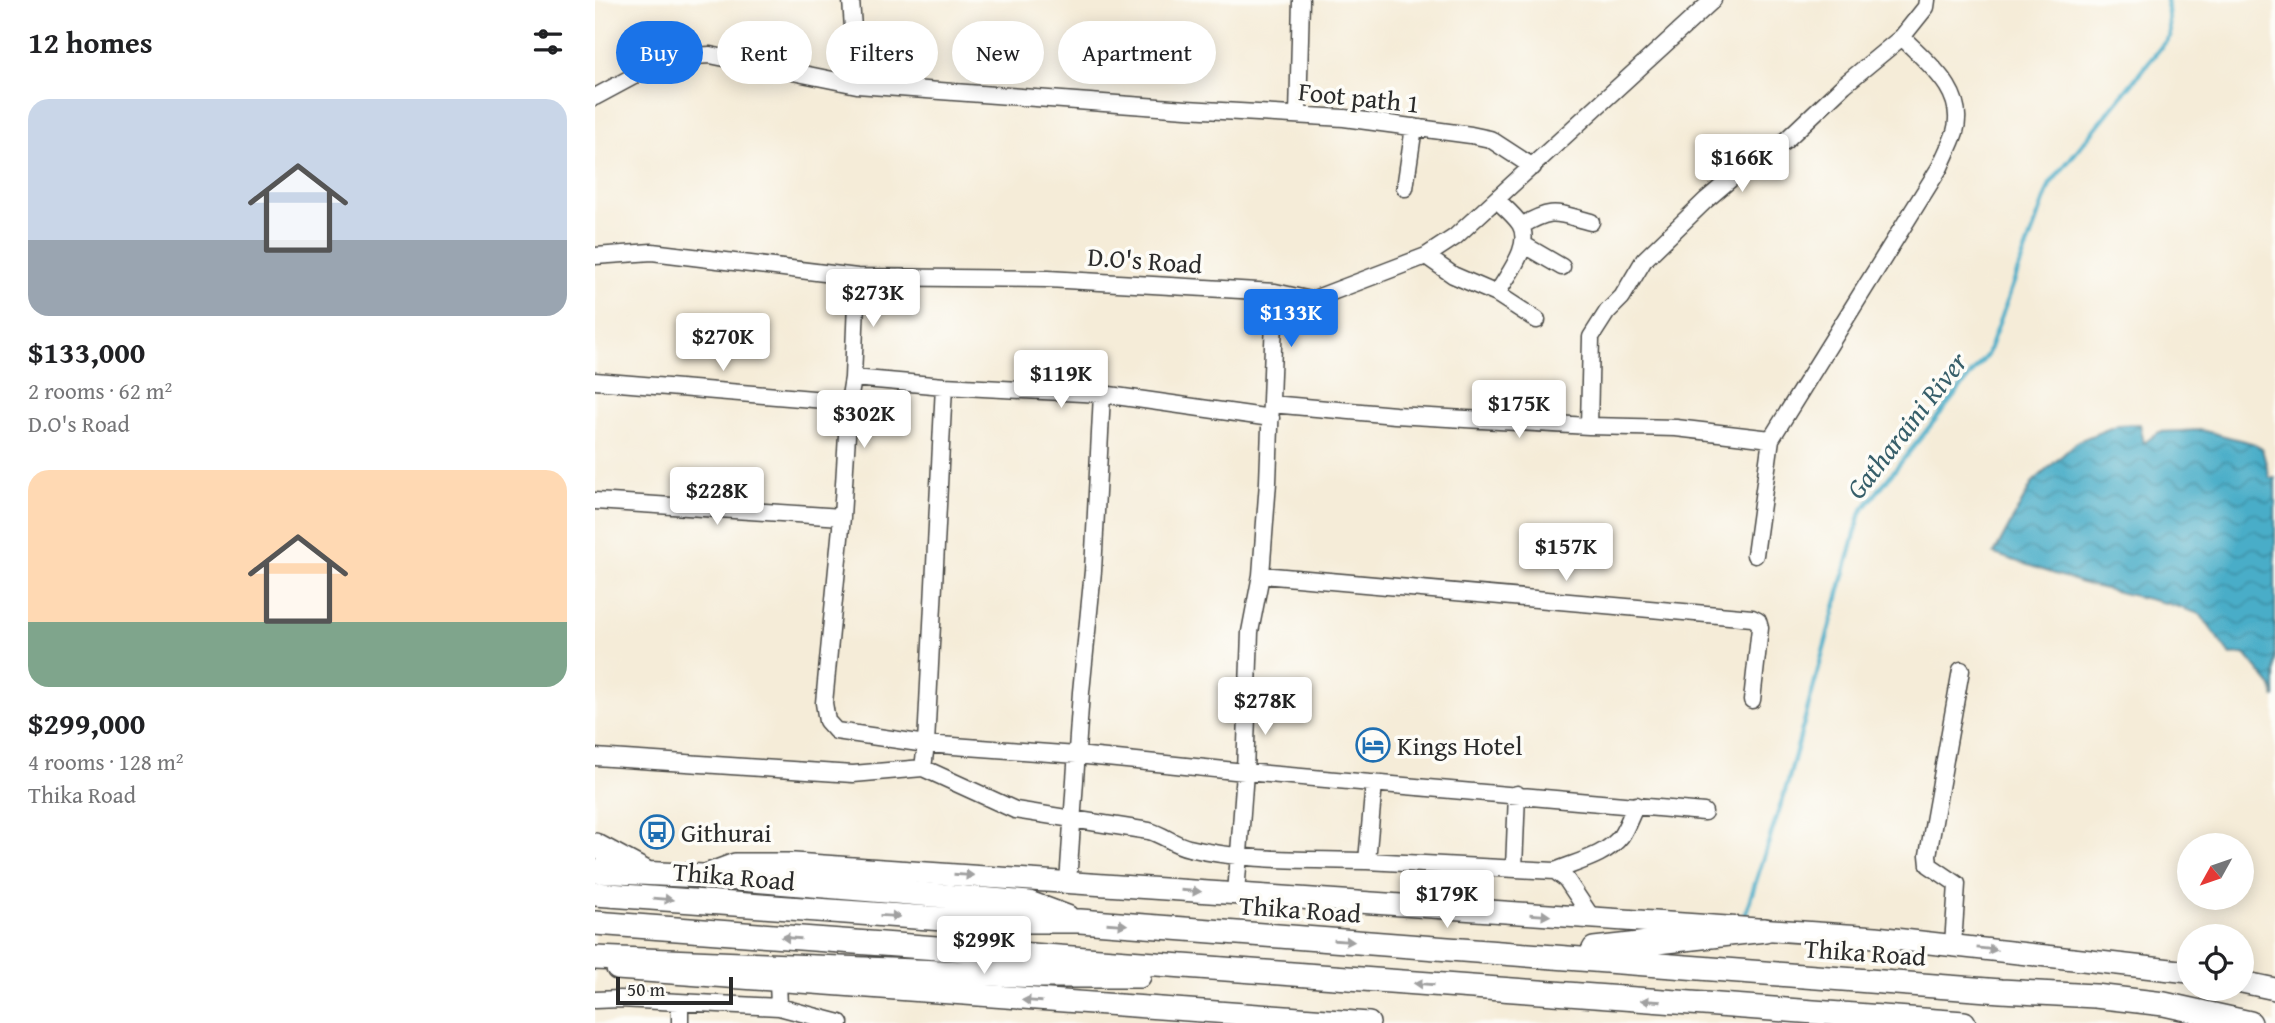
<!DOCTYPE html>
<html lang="en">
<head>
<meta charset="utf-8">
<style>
	body { margin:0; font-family:"Gentium Book Plus",serif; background:#f6f6f6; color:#202124; height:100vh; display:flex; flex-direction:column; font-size:26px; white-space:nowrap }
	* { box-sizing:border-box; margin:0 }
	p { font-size:23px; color:#757577 }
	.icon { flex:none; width:38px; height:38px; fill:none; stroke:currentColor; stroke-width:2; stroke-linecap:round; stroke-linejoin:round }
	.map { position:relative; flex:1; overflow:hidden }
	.side { display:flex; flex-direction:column; background:#fff; width:595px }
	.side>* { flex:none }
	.guide { position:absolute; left:21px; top:21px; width:665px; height:63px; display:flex; gap:14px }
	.needle { width:46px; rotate:230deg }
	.controls { position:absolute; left:1582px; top:833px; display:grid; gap:14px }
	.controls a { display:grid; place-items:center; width:77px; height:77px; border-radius:50%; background:#fff; box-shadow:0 4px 18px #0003; font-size:35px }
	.scale { position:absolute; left:21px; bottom:18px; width:117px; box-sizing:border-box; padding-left:7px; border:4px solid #2b2b2b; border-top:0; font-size:19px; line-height:24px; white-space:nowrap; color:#2b2b2b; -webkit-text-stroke:5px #fdfcf7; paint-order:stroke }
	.price { position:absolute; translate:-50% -60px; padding:0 16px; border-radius:7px; background:#fff; color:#222; font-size:23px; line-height:46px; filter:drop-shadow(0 2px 4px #0008) }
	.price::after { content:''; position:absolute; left:50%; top:42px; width:21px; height:16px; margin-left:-10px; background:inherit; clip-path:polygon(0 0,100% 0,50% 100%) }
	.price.active { background:#1a73e8; color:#fff }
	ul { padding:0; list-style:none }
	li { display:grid; align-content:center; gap:14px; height:371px; padding:0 28px }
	li span { display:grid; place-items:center; height:217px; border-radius:21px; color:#555 }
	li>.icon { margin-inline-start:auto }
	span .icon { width:126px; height:126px; fill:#fffc; stroke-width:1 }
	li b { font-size:30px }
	h2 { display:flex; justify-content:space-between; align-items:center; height:84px; padding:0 28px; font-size:30px }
	.pill { padding:0 24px; border-radius:32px; background:#fff; box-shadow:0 4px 18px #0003; font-size:24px; line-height:63px }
	.pill.active { background:#1a73e8; color:#fff }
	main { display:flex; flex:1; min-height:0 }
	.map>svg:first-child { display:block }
</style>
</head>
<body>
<main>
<section class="side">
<h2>12 homes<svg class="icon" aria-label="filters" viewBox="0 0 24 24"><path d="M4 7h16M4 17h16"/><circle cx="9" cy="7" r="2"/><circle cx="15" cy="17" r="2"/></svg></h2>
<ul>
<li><span style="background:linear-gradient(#c9d6e8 65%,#9aa5b1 0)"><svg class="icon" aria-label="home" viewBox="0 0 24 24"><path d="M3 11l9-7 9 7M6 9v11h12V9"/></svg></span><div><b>$133,000</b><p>2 rooms · 62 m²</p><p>D.O's Road</p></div></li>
<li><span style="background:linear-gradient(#ffd9b3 70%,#7fa58c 0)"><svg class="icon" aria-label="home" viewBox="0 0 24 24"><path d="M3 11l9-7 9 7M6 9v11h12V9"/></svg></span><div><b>$299,000</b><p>4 rooms · 128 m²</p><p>Thika Road</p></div></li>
</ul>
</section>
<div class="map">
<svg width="1680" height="1023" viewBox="0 0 1680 1023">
	<defs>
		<pattern id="water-waves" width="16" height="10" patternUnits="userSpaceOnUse" patternTransform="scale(1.75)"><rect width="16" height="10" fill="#48adc8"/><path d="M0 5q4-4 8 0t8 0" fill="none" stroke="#3c8da3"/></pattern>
	</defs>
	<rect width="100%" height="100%" fill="#fdfcf7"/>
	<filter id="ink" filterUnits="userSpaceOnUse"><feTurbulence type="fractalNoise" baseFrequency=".0143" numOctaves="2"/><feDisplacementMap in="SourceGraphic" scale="14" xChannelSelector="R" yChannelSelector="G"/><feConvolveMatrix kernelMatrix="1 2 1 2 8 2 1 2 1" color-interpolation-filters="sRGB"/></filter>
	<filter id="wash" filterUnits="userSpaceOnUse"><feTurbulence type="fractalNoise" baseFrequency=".00686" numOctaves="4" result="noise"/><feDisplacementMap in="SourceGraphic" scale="28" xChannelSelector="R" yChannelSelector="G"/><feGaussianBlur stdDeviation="1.57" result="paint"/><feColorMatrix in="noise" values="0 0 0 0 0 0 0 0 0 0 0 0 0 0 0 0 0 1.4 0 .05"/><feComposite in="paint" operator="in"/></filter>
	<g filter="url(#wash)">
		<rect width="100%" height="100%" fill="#f5ecd8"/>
		<path fill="url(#water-waves)" stroke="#3a6c7a" stroke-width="2" d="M1545,424L1549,443L1564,432L1606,430L1657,443L1667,449L1675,478H1680V698L1677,687L1650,654L1635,655L1605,614L1574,604L1493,585L1399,554L1438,482L1483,441L1523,425Z"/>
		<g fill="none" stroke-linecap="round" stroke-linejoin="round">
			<path stroke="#48adc8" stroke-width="4.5" d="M1150,915L1192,785L1266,512L1392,355L1455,184L1575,36L1572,0"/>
		</g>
	</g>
	<g filter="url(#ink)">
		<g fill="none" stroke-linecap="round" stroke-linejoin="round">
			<defs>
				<path id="minor" d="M256,0L262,85
					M0,97L54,68L83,57L115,55L262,85L591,109L749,118L876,135L895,139L938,167
					M703,115L706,0
					M810,188L819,127
					M926,226C959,207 961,213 996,222
					M929,245L967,267
					M0,256L57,252L262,277L453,279L680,292L716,300L831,256L860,237L1118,0
					M831,256L858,275L902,294C912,275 938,246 925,224C919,215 909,207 902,200
					M262,277L258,378L254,402L247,517L229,703L232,721L241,731L331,744L482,755L650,772L1109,812
					M902,294L942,320
					M258,378L349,386L507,394L676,418
					M0,381L254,402
					M676,404L800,415L994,426L1081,428L1176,439
					M994,426L996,337L1012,312L1027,297L1049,260L1111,200L1138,177L1190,141L1249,85L1307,37L1331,7L1332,0
					M0,501L247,517
					M1160,555L1176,439L1345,167C1350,155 1356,144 1360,132C1372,91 1331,62 1307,37
					M666,575L1157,618L1163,621L1165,628L1157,700
					M0,757L258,774L328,768L331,744L349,386
					M328,768L420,810L554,831C569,835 579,845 594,848C652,862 713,859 772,861L779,783
					M772,861L960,871L971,879L997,918
					M919,868L922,794
					M960,871C981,862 1011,856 1026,836C1032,827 1036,815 1041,805
					M473,883L486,692L498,571L507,394
					M641,894L650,772L655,632L666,575L673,482L680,292
					M1358,945L1362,884L1334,865L1333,855L1366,670
					M183,981L184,1007L245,1023
					M0,1000L25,999L184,1007
					M85,1023V1003"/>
				<path id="major" d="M108,876L140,864H199L1281,937L1594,972
					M22,969L774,1023
					M1647,982L1680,989"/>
				<path id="highway" d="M0,845L50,872
					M0,871L108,876L434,903L472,917
					M0,894L376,921H485L1406,991L1500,996L1569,1004L1655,1023
					M0,923L1369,1023
					M999,949L1170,930
					M0,958L444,976H544"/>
			</defs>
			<use href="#minor" stroke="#494845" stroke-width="19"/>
			<use href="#major" stroke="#494845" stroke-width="24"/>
			<use href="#highway" stroke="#494845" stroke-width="26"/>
			<use href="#minor" stroke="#fff" stroke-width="16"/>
			<use href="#major" stroke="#fff" stroke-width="21"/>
			<use href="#highway" stroke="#fff" stroke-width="23"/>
		</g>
		<defs><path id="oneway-solid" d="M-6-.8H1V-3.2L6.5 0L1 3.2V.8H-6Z" transform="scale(1.75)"/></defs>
		<g fill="#a0a0a0">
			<use href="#oneway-solid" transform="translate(369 875) rotate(4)"/>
			<use href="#oneway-solid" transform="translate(596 891) rotate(4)"/>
			<use href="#oneway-solid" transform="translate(68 899) rotate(5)"/>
			<use href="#oneway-solid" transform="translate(945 915) rotate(4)"/>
			<use href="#oneway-solid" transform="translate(295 916) rotate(3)"/>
			<use href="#oneway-solid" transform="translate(522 924) rotate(4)"/>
			<use href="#oneway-solid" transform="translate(196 938) rotate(-176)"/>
			<use href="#oneway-solid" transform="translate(749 941) rotate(4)"/>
			<use href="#oneway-solid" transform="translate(1392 949) rotate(6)"/>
			<use href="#oneway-solid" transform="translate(829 984) rotate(-176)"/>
			<use href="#oneway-solid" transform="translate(437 1001) rotate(-176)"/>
			<use href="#oneway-solid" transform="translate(1056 1001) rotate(-176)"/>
		</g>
	</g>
	<defs>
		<symbol id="hotel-ring" viewBox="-11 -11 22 22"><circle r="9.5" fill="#fdfcf7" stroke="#1f6fb2" stroke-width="1.5"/><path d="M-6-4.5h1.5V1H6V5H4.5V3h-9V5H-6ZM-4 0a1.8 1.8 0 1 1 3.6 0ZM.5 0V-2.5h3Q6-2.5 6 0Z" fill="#1f6fb2"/></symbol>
		<symbol id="bus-ring" viewBox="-11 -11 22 22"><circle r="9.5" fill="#fdfcf7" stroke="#1f6fb2" stroke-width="1.5"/><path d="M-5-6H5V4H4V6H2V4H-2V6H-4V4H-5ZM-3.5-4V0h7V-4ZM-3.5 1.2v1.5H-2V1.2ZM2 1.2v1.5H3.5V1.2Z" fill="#1f6fb2"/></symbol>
	</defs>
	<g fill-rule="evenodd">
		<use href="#hotel-ring" x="759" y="726" width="38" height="38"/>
		<use href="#bus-ring" x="43" y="813" width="38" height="38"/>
	</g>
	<g text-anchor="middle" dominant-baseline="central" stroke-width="7" stroke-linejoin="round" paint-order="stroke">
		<g font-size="26" fill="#2b2b2b" stroke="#fdfcf7">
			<text transform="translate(764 97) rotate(6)">Foot path 1</text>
			<text transform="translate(550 260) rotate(4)">D.O's Road</text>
			<text transform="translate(139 876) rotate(5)">Thika Road</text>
			<text transform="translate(705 909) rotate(4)">Thika Road</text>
			<text transform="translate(1270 952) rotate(4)">Thika Road</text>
		</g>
		<g font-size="26" fill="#2b2b2b" stroke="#fdfcf7" text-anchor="start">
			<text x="802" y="745">Kings Hotel</text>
			<text x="86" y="832">Githurai</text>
		</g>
		<g font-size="28" font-style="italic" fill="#375f6a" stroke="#fdfcf7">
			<text transform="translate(1311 425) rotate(-52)">Gatharaini River</text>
		</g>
	</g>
</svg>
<div class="controls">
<a><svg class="needle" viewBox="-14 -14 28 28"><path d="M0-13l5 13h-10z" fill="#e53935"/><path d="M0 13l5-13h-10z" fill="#757577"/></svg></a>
<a><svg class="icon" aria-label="locate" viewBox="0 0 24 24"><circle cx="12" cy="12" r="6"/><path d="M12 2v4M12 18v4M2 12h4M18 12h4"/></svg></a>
</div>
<div class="scale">50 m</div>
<b class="price" style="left:1147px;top:194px">$166K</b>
<b class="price" style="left:278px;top:329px">$273K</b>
<b class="price active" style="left:696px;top:349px">$133K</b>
<b class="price" style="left:128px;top:373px">$270K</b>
<b class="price" style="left:466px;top:410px">$119K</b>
<b class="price" style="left:924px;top:440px">$175K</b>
<b class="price" style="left:269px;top:450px">$302K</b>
<b class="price" style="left:122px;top:527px">$228K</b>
<b class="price" style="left:971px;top:583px">$157K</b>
<b class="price" style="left:670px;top:737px">$278K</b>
<b class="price" style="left:852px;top:930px">$179K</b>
<b class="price" style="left:389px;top:976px">$299K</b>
<div class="guide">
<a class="pill active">Buy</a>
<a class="pill">Rent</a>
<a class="pill">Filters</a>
<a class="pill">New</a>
<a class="pill">Apartment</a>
</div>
</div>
</main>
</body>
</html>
